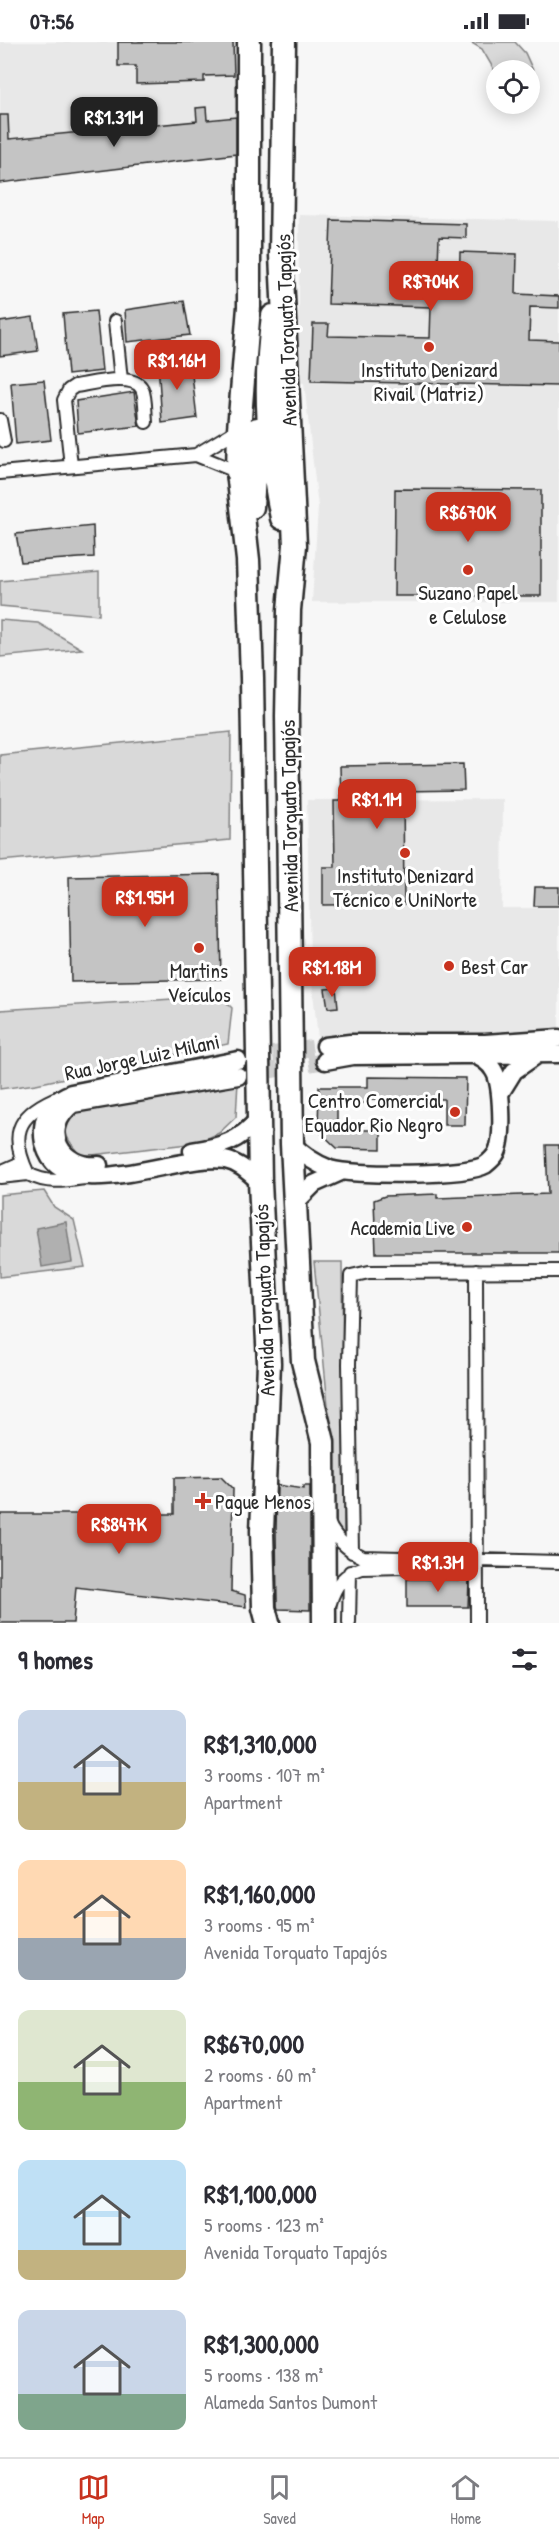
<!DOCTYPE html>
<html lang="en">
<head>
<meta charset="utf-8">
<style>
	body { margin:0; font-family:"Patrick Hand",sans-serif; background:#f7f7f7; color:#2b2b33; height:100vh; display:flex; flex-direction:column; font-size:22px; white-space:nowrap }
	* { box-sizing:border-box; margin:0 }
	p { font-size:20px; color:#7c7c81 }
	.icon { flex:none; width:33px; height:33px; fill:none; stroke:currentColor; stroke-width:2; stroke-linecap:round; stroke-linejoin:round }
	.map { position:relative; height:1581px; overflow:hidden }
	.panel { display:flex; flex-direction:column; background:#fff; flex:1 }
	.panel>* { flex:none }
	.controls { position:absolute; left:486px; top:18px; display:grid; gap:12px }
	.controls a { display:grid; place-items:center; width:54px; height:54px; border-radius:50%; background:#fff; box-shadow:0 3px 15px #0003; font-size:30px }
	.price { position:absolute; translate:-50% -51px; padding:0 14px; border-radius:12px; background:#c8321e; color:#fff; font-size:20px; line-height:39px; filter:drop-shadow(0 2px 3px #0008) }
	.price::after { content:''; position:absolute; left:50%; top:36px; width:18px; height:14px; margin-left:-9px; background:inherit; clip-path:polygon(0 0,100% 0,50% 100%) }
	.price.on { background:#222; color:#fff }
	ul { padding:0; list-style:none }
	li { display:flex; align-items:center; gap:18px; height:150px; padding:0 18px }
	li span { display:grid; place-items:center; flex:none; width:168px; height:120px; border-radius:12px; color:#555 }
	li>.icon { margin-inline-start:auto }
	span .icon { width:72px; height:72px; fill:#fffc; stroke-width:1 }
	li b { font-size:26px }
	h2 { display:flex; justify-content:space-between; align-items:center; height:72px; padding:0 18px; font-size:26px }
	.status { display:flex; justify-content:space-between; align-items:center; height:42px; padding:0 30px; background:#fff; direction:ltr }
	.status svg { height:16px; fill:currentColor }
	.tab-bar { display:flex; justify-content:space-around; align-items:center; height:84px; border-top:2px solid #e1e1e2; background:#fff; font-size:16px; color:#7c7c81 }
	.tab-bar a { display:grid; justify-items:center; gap:3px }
	.tab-bar .on { color:#c8321e }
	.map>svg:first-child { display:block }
</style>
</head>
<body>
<div class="status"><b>07:56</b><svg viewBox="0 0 49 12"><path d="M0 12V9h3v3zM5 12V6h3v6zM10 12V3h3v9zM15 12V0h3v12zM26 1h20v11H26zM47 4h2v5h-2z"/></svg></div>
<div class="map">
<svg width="559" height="1581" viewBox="0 0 559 1581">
	<rect width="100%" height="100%" fill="#f7f7f7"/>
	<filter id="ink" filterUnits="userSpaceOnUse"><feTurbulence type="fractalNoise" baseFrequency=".0167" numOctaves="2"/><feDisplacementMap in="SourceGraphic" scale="12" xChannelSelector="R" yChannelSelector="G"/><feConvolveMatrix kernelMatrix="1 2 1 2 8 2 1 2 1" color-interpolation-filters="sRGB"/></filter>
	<g filter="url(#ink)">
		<path fill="#e8e8e8" d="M0,0H238V75L0,98Z
			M299,173L559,179V560H312L318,465L304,341H299Z
			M503,757L502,866H559V985L536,992H351L318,996L310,923L307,758Z"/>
		<path fill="#d9d9d9" stroke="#828282" stroke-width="1.5" d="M470,0H515L525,11L535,33L530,40V28H496V31L482,7Z
			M99,530V573L0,564V539Z
			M0,578L38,581L82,607L0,615Z
			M231,690L230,798L0,819V713Z
			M220,954L232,966L228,1002L36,1042L0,1047V968Z
			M238,1040L236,1075L219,1091L197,1101L83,1114C67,1099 60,1091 72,1070Z
			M44,1149L54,1165L74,1178L85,1225L0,1235V1153Z
			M314,1220H342L344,1493L332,1484V1404Z"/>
		<path fill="#b0b0b0" stroke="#7b7b7b" stroke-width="1.5" d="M66,1180L72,1220L42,1225L36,1186Z"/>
		<path fill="#c4c4c4" stroke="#2b2b2b" stroke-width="1.5" d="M118,0H233L234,33L204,34V40L136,42V24H118Z
			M206,65L207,78L236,75V112L0,141V73H8L9,97L197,79L196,66Z
			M331,178L466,182V196L439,195L437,250L459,251L460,210L517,212L516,252L559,254V266L530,265L529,298L559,299V344L311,339L313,282H329L328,294L430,296L431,265L328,262Z
			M184,259L190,293L127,300L125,268Z
			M96,269L102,329L68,333L63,272Z
			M33,275L38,309L0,314V280Z
			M190,316L197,376L162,381L158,320Z
			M44,338L51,398L16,402L11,341Z
			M134,350L139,384L78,391L76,359Z
			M395,447L541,448V554H394Z
			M93,484L94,515L21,520L16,492Z
			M463,722L464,748L403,749L404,862L323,863V825H335L334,759H341L340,724Z
			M219,832L221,937L71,940L69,835Z
			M535,845H559V864H534Z
			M336,946L338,965L328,966L325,947Z
			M368,1035L466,1036L465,1083H444V1057H368V1061H337V1081L343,1088H381V1107L337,1106L318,1088L319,1045H368Z
			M546,1103H559V1211H376L374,1158L385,1154L437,1152V1156L548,1152Z
			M221,1435L233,1447L231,1549L245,1553L246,1565L76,1545L73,1581H0V1472H174V1436Z
			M277,1443L303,1447V1444H310V1568L278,1567L277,1564L276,1489Z
			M407,1537L469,1538L468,1565H407Z"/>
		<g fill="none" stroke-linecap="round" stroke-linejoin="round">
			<path stroke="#cecece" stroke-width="16" stroke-dasharray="16 8" stroke-linecap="butt" d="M249,1016L325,1004
				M238,1034L325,1019"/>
			<defs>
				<path id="street" d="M115,279L121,338
					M0,378L4,399
					M196,413L238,430
					M71,424L64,358L69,348L75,344C90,342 134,330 142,347C146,356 145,370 146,380
					M0,431L196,413L239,387
					M54,1057C16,1074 10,1094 28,1132C47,1142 64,1139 85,1136
					M0,1130L23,1120
					M0,1135L28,1132
					M476,1229L477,1581
					M327,1478C333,1495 348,1508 363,1515L559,1520
					M352,1510L349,1322L351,1234L369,1230L559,1229
					M330,1561C335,1543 344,1532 362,1526L447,1524
					M349,1581L350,1530"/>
				<path id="secondary" d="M325,1004L350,1001H485L559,996
					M238,1018L71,1051C58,1056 48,1064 44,1079C42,1089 43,1101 47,1110C70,1164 181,1110 225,1118C240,1121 249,1131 260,1140
					M325,1019L353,1014L559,1012
					M501,1050L514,1029L537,1013
					M292,1102C303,1113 316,1122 330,1127C352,1134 466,1134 485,1123C489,1120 495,1114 497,1110C504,1096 502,1042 494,1029C489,1020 481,1016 473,1012
					M192,1109C221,1105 240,1099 259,1076
					M99,1123C62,1127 39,1088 73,1062L238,1034
					M296,1160L314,1142L341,1130"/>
				<path id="highway" d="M249,0V265L239,387L238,430L248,518L252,636L260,1140L269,1321L262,1489L264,1566L268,1581
					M284,0L281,213L295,503L289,568L287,674L292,1102L303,1319L323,1400L324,1581
					M273,274C263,347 268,404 282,476
					M252,465L257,387"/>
			</defs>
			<use href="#street" stroke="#2b2b2b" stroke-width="16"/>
			<use href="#secondary" stroke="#2b2b2b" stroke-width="21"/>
			<use href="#highway" stroke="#2b2b2b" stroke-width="27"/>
			<use href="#street" stroke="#fff" stroke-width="12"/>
			<use href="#secondary" stroke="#fff" stroke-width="16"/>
			<use href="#highway" stroke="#fff" stroke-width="22"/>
		</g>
	</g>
	<g fill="#c8321e" stroke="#fff" stroke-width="2">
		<circle cx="429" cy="305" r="6"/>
		<circle cx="468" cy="528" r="6"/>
		<circle cx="405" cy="811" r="6"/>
		<circle cx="199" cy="906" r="6"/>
		<circle cx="449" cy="924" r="6"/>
		<circle cx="455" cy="1070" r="6"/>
		<circle cx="467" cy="1185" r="6"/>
		<path d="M200 1450h6v6h6v6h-6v6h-6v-6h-6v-6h6z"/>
	</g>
	<g text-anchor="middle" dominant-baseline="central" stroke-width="6" stroke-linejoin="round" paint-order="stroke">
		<g font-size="21" fill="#2b2b2b" stroke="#fff">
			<text transform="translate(286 288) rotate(-92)">Avenida Torquato Tapajós</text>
			<text transform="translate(289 774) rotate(-91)">Avenida Torquato Tapajós</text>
			<text transform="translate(142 1015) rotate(-12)">Rua Jorge Luiz Milani</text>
			<text transform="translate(264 1258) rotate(-92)">Avenida Torquato Tapajós</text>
		</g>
		<g font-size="21" fill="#2b2b2b" stroke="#fff">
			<text x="429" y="327">Instituto Denizard<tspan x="429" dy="24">Rivail (Matriz)</tspan></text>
			<text x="468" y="550">Suzano Papel<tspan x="468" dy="24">e Celulose</tspan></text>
			<text x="405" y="833">Instituto Denizard<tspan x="405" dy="24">Técnico e UniNorte</tspan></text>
			<text x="461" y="924" text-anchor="start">Best Car</text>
			<text x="199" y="928">Martins<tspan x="199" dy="24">Veículos</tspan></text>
			<text x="443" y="1058" text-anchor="end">Centro Comercial<tspan x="443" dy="24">Equador Rio Negro</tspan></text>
			<text x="455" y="1185" text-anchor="end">Academia Live</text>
			<text x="215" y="1459" text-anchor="start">Pague Menos</text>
		</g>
	</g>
</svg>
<div class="controls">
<a><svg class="icon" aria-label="locate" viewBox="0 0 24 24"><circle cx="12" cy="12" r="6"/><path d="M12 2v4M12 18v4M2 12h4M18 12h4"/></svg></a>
</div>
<b class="price on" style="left:114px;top:106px">R$1.31M</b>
<b class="price" style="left:431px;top:270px">R$704K</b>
<b class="price" style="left:177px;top:349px">R$1.16M</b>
<b class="price" style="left:468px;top:501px">R$670K</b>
<b class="price" style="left:377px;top:788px">R$1.1M</b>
<b class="price" style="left:145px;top:886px">R$1.95M</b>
<b class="price" style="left:332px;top:956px">R$1.18M</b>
<b class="price" style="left:119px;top:1513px">R$847K</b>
<b class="price" style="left:438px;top:1551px">R$1.3M</b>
</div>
<section class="panel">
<h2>9 homes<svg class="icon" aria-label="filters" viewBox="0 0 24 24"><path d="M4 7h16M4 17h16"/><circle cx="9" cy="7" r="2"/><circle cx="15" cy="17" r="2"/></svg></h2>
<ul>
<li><span style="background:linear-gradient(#c9d6e8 60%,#c2b280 0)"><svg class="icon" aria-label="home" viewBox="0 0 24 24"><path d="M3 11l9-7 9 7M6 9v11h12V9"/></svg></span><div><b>R$1,310,000</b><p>3 rooms · 107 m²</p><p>Apartment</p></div></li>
<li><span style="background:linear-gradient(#ffd9b3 65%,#9aa5b1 0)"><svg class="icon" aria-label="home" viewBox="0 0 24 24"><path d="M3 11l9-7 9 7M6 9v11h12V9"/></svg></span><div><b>R$1,160,000</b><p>3 rooms · 95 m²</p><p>Avenida Torquato Tapajós</p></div></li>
<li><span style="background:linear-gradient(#dfe7d0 60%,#8fb573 0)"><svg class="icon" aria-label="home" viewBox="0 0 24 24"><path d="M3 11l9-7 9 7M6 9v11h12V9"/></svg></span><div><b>R$670,000</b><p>2 rooms · 60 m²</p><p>Apartment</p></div></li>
<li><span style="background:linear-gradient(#bfe0f5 75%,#c2b280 0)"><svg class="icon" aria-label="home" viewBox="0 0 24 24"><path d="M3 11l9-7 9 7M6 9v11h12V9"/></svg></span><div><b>R$1,100,000</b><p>5 rooms · 123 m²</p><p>Avenida Torquato Tapajós</p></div></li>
<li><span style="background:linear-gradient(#c9d6e8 70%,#7fa58c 0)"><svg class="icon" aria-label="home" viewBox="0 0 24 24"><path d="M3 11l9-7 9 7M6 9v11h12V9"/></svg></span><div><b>R$1,300,000</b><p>5 rooms · 138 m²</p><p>Alameda Santos Dumont</p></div></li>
</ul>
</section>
<nav class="tab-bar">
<a class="on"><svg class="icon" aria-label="map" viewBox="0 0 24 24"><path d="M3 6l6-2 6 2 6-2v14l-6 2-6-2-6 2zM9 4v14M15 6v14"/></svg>Map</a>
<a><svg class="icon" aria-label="saved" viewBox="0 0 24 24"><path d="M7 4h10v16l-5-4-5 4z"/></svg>Saved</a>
<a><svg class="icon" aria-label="home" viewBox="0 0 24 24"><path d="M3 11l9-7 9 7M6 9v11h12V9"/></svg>Home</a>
</nav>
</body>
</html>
